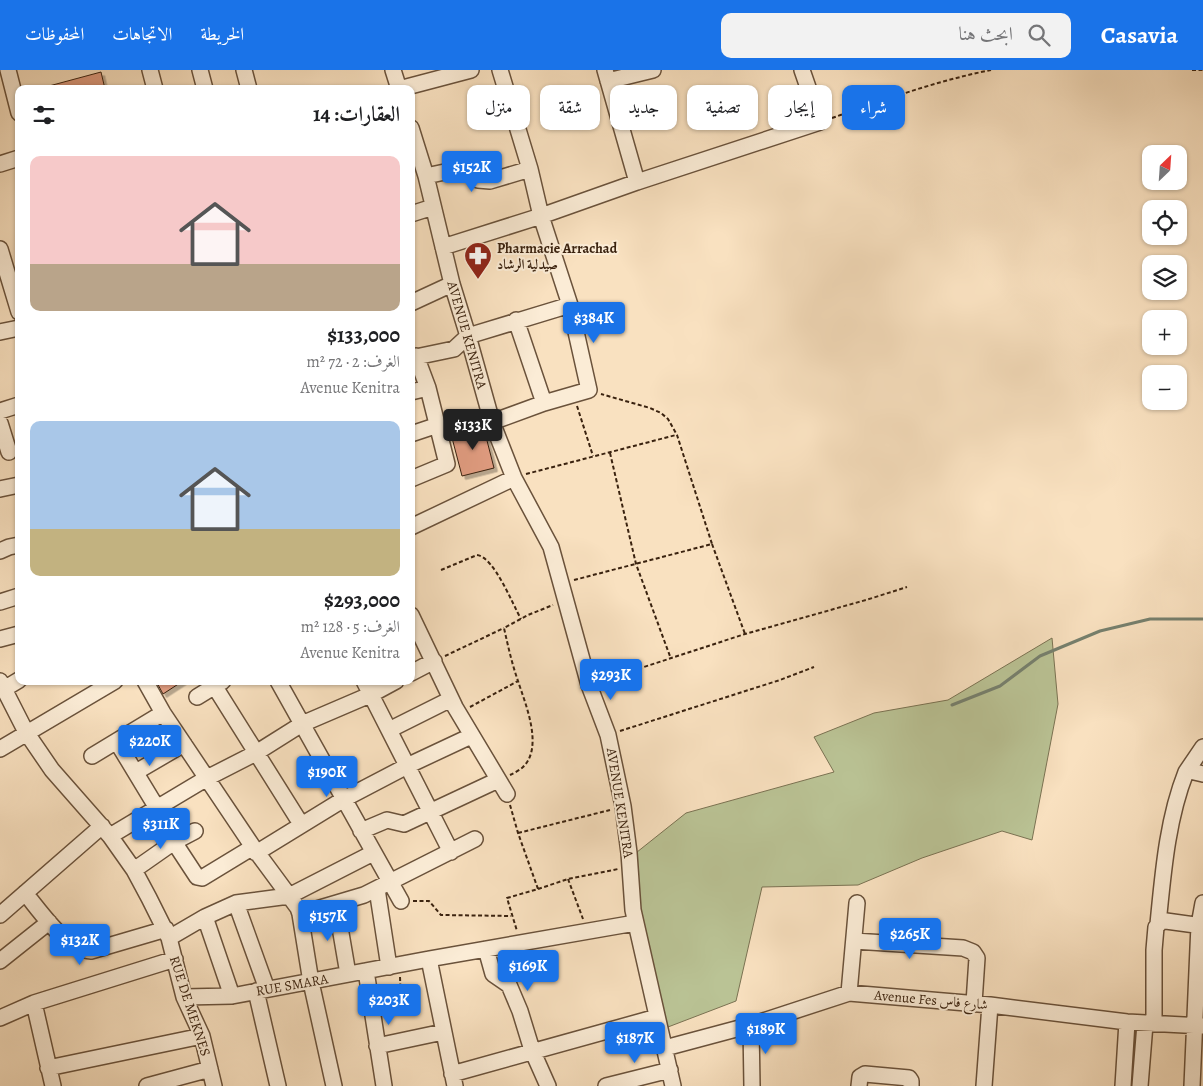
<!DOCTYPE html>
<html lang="ar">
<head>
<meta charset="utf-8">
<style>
	body { margin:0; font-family:Alegreya,Amiri,serif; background:#f2f2f2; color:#202124; direction:rtl; height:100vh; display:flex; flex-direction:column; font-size:19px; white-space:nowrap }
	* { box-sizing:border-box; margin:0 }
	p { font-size:16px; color:#757577 }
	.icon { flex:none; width:28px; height:28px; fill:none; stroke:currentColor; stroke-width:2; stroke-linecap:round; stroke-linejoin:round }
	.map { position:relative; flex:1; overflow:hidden; direction:ltr }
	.side { position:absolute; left:15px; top:15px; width:400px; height:600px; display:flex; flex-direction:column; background:#fff; border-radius:10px; box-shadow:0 1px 4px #0004; direction:rtl }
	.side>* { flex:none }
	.banner { position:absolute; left:430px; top:15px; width:475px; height:45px; direction:rtl; display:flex; gap:10px }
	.needle { width:32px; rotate:25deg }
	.buttons { position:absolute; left:1142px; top:75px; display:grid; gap:10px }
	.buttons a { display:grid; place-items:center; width:45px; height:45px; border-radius:10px; background:#fff; box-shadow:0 1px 4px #0004; font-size:25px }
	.price { position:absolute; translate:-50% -42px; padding:0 11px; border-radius:5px; background:#1a73e8; color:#fff; font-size:16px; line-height:32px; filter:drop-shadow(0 1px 2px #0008) }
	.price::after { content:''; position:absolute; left:50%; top:30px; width:15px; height:11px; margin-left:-8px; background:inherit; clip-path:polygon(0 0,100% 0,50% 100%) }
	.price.selected { background:#222; color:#fff }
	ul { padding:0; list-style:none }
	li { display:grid; align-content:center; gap:10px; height:265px; padding:0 15px }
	li span { display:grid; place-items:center; height:155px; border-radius:10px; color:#555 }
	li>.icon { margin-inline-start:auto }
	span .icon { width:90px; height:90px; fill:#fffc; stroke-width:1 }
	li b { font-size:21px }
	h2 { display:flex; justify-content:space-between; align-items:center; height:60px; padding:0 15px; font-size:21px }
	.chip { padding:0 18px; border-radius:10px; background:#fff; box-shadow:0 1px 4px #0004; font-size:18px; line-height:45px }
	.chip.selected { background:#1a73e8; color:#fff }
	header { display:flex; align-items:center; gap:30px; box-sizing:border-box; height:70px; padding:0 25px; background:#1a73e8; color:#fff }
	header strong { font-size:24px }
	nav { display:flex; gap:28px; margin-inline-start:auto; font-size:18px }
	.search { width:350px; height:45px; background:#f2f2f2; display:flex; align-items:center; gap:12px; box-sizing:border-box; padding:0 18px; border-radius:10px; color:#757577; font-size:19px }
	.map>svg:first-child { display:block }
</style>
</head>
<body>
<header>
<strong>Casavia</strong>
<div class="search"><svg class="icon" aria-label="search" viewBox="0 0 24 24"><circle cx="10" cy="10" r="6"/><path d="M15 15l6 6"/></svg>ابحث هنا</div>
<nav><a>الخريطة</a><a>الاتجاهات</a><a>المحفوظات</a></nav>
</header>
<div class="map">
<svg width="1203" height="1016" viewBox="0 0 1203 1016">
	<defs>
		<filter id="shadow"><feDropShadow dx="3.5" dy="3.5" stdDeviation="0" flood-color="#0004"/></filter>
	</defs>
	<rect width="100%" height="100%" fill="#f9e1c0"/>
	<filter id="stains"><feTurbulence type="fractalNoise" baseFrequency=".004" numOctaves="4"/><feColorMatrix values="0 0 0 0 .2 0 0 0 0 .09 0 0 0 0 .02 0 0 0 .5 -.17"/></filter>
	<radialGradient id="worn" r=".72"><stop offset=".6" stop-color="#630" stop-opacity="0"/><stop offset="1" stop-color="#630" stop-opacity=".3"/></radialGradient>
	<path fill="#bac395" stroke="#7a7252" d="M1052,568L1058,634L1032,770L1002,761L922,788L858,815L762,817L736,931L668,957L622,794L686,743L834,702L814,667L874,643L948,630Z"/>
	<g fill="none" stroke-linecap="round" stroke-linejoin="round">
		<path stroke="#76806e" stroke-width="3" d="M952,635L1000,616L1040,586L1100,561L1150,549H1203"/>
	</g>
	<path fill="#df9b7f" stroke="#3a220f" filter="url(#shadow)" d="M101,2L105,19H49V16Z
		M483,355L494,398L462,406L451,364Z
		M156,611H183L163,624Z"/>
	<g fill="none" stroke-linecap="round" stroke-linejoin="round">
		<defs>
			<path id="minor" d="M8,0L19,43
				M150,0L155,19
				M200,0L205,19
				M244,0L249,19
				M393,0L399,19
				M605,0L637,112
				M608,11L653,0
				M399,19L471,0
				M411,58L426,106L452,214L468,266L492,352L514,408L551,477L589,615L608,665L623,736L629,783L633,840L673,1016
				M0,94L19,88
				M426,106L454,100L471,105L478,110L490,111L530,99
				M411,144L433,137
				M443,177L541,146L637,112L820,52L802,0
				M0,179L19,242
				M411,233L452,214
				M516,250L544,333
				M0,262L19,258
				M411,288L454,279L468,266L570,235
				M411,322L428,318
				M0,341L19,335
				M492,352L544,333L589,320L570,235L541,146L530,99L500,0
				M0,353L9,382
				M411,364L438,355
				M411,409L447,394L428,318L416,286
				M0,419L19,415
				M411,457L514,408
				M0,481L9,477L19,475
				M0,532L19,526
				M411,545L455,637L507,724
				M0,569L19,564
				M411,603L434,591
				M0,611L26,662L52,700L110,766L134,800L149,828L169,868L184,927L202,966L214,1016
				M145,611L163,643L253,777L298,838L300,844L311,912L334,1016
				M278,611L401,831
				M364,611L451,782
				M215,617L301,754
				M4,619L19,610
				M197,627L223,611
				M389,660L451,629
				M117,672L157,738L174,772L197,807L202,808L253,777
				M0,679L115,611
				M92,686L163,643
				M136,702L184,674
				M1186,702L1203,677
				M361,761L387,750L404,754L498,710
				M110,766L207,708L256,683L302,654L372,624L396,611
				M256,783L344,729L407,696L471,666
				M134,800L174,772L195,761
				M377,819L389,897
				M25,823C41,842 66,880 91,881L166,859
				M236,833L267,919
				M336,834L348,904
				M300,844L364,825L475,769
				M0,845L102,756
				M205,847L232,926
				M1158,854C1163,804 1167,750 1186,702L1190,701L1203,704
				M169,868L205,847L236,833L289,826L373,783
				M854,871L963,878L973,882L977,888L974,933
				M486,879L493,904L509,915L520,941L532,980L548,1016
				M429,889L455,1016
				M0,891L49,852
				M366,901L384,1016
				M256,921L278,1016
				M849,923L857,833
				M184,927L232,926L429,889L635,853
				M34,933L53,1016
				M0,948L34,933L175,889
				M1154,954V880L1156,857L1161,852L1166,851L1203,856
				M751,955L752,1016
				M377,976L443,962
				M665,978L751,955L849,923L990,935L1127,952L1203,956
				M48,998L202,966
				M452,1004L657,947
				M147,1016L210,999
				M606,1016L670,1000
				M859,1016L860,1007L865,1004L909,1008L911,1011V1016
				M984,1016L990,935
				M1123,1016L1127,952
				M1140,1016L1145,954
				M1192,1016L1199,855L1203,833"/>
		</defs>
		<use href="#minor" stroke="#6a523b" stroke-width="18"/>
		<path stroke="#3a220f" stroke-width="2" stroke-dasharray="4 2.5" stroke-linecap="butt" d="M1192,0H1203
			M832,48C884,30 936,11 991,0
			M577,336L593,386
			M610,383L636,494L671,589
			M526,404L676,365
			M712,474L745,564
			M441,500L477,485C494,487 512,533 521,549
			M574,510L712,474L677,365L668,349L661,343L650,338L601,324
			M445,586L504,558
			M601,611L745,564L866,530L907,517
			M470,637L518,611
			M620,661L780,610L814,597
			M510,705C514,703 520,700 523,697C544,677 525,633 518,611C512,594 508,576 504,558L528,545L553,535
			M510,735L518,763L538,819L507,828L517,861
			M518,763L610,740
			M568,809L583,849
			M538,819L568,809L618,799
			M413,831H429L441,845L511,846
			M400,907L401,931"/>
		<use href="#minor" stroke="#fbecd6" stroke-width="15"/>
	</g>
	<defs>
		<symbol id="pharmacy-pin" viewBox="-11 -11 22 30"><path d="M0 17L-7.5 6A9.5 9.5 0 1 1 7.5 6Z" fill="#8f2418" stroke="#fbecd6"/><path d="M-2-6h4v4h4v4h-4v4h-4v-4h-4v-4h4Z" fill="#fff"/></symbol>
	</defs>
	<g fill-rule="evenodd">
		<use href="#pharmacy-pin" x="462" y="170" width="32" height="43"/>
	</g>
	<g text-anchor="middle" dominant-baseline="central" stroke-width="4" stroke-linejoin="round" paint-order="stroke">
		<g font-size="14" font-weight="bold" fill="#3a220f" stroke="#fbecd6" text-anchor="start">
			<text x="497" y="178">Pharmacie Arrachad<tspan x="497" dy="16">صيدلية الرشاد</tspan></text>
		</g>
		<g font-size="14" fill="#3a220f" stroke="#fbecd6">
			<text transform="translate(467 265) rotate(74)">AVENUE KENITRA</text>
			<text transform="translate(620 733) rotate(81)">AVENUE KENITRA</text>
			<text transform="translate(292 915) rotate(-10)">RUE SMARA</text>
			<text transform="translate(931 930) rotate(5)">Avenue Fes شارع فاس</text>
			<text transform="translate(190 936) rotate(72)">RUE DE MEKNES</text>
		</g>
	</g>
	<rect width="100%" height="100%" filter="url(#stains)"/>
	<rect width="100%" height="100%" fill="url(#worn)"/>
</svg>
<div class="buttons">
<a><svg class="needle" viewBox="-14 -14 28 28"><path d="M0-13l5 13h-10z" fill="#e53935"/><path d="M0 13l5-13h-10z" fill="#757577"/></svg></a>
<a><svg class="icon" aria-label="locate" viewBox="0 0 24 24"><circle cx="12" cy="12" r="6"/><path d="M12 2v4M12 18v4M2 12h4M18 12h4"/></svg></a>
<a><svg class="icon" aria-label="layers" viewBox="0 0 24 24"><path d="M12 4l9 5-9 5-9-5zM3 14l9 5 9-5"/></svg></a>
<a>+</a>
<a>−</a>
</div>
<b class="price" style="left:472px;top:123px">$152K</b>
<b class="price" style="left:594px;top:274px">$384K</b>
<b class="price selected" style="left:473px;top:381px">$133K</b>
<b class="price" style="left:611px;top:631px">$293K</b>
<b class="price" style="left:150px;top:697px">$220K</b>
<b class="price" style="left:327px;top:728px">$190K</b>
<b class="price" style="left:161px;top:780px">$311K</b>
<b class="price" style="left:328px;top:872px">$157K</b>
<b class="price" style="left:910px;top:890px">$265K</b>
<b class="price" style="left:80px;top:896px">$132K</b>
<b class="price" style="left:528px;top:922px">$169K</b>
<b class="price" style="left:389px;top:956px">$203K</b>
<b class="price" style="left:766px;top:985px">$189K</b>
<b class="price" style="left:635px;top:994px">$187K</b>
<div class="banner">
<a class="chip selected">شراء</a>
<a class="chip">إيجار</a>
<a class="chip">تصفية</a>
<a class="chip">جديد</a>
<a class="chip">شقة</a>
<a class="chip">منزل</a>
</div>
<section class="side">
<h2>العقارات: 14<svg class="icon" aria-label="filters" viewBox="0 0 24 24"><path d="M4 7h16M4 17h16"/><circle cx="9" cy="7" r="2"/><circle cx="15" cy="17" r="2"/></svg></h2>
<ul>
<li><span style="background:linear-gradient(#f6c9c9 70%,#b9a48a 0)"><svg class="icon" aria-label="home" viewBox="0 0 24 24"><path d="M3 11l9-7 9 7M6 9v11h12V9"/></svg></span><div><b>$133,000</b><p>الغرف: 2 · 72 m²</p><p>Avenue Kenitra</p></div></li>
<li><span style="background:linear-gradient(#a9c7e8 70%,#c2b280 0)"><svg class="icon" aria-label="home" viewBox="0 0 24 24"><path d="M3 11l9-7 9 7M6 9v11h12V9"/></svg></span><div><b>$293,000</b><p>الغرف: 5 · 128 m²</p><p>Avenue Kenitra</p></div></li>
</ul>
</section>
</div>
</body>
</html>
